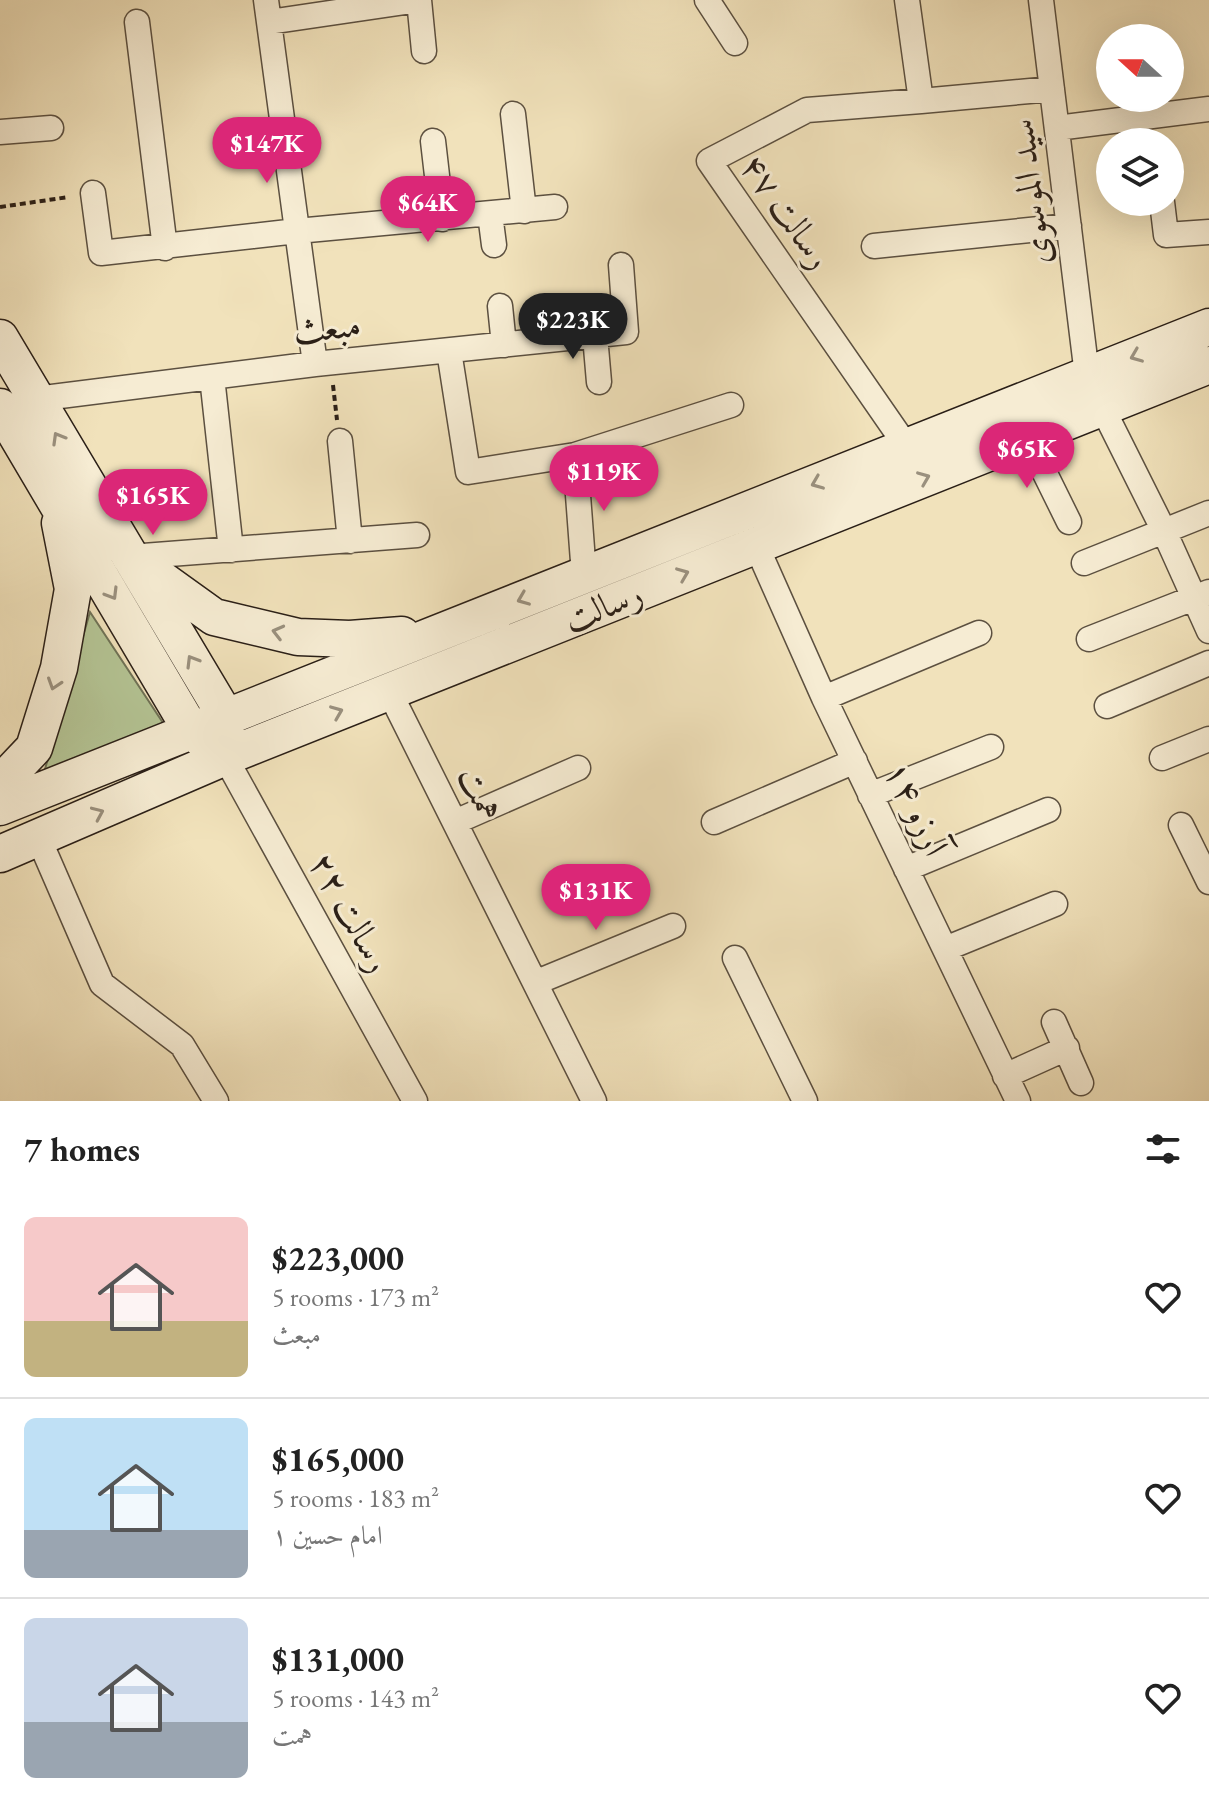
<!DOCTYPE html>
<html lang="en">
<head>
<meta charset="utf-8">
<style>
	body { margin:0; font-family:"EB Garamond",Amiri,serif; background:#f2f2f2; color:#222; height:100vh; display:flex; flex-direction:column; font-size:30px; white-space:nowrap }
	* { box-sizing:border-box; margin:0 }
	p { font-size:26px; color:#767676 }
	.icon { flex:none; width:44px; height:44px; fill:none; stroke:currentColor; stroke-width:2; stroke-linecap:round; stroke-linejoin:round }
	.map { position:relative; height:1101px; overflow:hidden }
	.drawer { display:flex; flex-direction:column; background:#fff; flex:1 }
	.drawer>* { flex:none }
	.needle { width:52px; rotate:291deg }
	.buttons { position:absolute; left:1096px; top:24px; display:grid; gap:16px }
	.buttons a { display:grid; place-items:center; width:88px; height:88px; border-radius:50%; background:#fff; box-shadow:0 8px 32px #0002; font-size:40px }
	.price { position:absolute; translate:-50% -68px; padding:0 18px; border-radius:28px; background:#db2777; color:#fff; font-size:26px; line-height:52px; filter:drop-shadow(0 2px 4px #0008) }
	.price::after { content:''; position:absolute; left:50%; top:48px; width:24px; height:18px; margin-left:-12px; background:inherit; clip-path:polygon(0 0,100% 0,50% 100%) }
	.price.current { background:#222; color:#fff }
	ul { padding:0; list-style:none }
	li { display:flex; align-items:center; gap:24px; height:200px; padding:0 24px }
	li+li { border-top:2px solid #e0e0e0 }
	li span { display:grid; place-items:center; flex:none; width:224px; height:160px; border-radius:12px; color:#555 }
	li>.icon { margin-inline-start:auto }
	span .icon { width:96px; height:96px; fill:#fffc; stroke-width:1 }
	li b { font-size:34px }
	h2 { display:flex; justify-content:space-between; align-items:center; height:96px; padding:0 24px; font-size:34px }
	.map>svg:first-child { display:block }
</style>
</head>
<body>
<div class="map">
<svg width="1209" height="1101" viewBox="0 0 1209 1101">
	<rect width="100%" height="100%" fill="#f1e2bb"/>
	<filter id="stains"><feTurbulence type="fractalNoise" baseFrequency=".0025" numOctaves="4"/><feColorMatrix values="0 0 0 0 .2 0 0 0 0 .09 0 0 0 0 .02 0 0 0 .5 -.17"/></filter>
	<radialGradient id="worn" r=".72"><stop offset=".6" stop-color="#630" stop-opacity="0"/><stop offset="1" stop-color="#630" stop-opacity=".3"/></radialGradient>
	<path fill="#b4c494" stroke="#6f7256" stroke-width="2" d="M90,612L167,729L43,776Z"/>
	<g fill="none" stroke-linecap="round" stroke-linejoin="round">
		<defs>
			<path id="minor" d="M266,0L315,364
				M707,0L735,43
				M907,0L921,101L1052,89
				M1041,0L1087,375
				M137,22L165,248
				M269,22L419,0L424,51
				M513,114L524,211
				M1057,128L1209,109
				M0,132L51,128
				M433,141L442,219
				M93,193L101,253L297,231L555,207
				M1162,202L1166,235L1209,232
				M490,214L494,245
				M874,246L1069,226
				M500,306L504,345
				M595,336L599,382
				M449,351L468,472L575,455L731,405
				M212,377L231,550
				M36,399L315,364L626,332L621,265
				M1102,407L1164,531L1209,631
				M1027,437L1069,522
				M340,441L350,541
				M907,447L709,161L807,110L921,101
				M575,455L584,575
				M756,545L824,698L1018,1101
				M130,557L417,535
				M1084,563L1209,513
				M1089,639L1209,592
				M389,691L594,1101
				M824,698L979,633
				M1107,706L1209,663
				M225,757L415,1101
				M1162,758L1209,739
				M870,795L991,747
				M455,822L578,768
				M714,822L855,761
				M1181,825L1209,882
				M39,839L102,984L182,1045L216,1101
				M906,869L1048,810
				M945,949L1055,904
				M735,958L805,1101
				M537,982L673,926
				M1054,1022L1081,1083
				M1005,1076L1067,1048"/>
			<path id="secondary" d="M0,338L226,717L225,740
				M0,407L191,730L208,744
				M143,566L214,617L298,637L350,639L402,635
				M0,784L34,748L59,668L73,589L60,523
				M0,807L1209,327
				M0,854L225,757L1209,365"/>
		</defs>
		<use href="#minor" stroke="#5c5040" stroke-width="27"/>
		<use href="#secondary" stroke="#2a1f17" stroke-width="39"/>
		<path stroke="#2a1f17" stroke-width="4" stroke-dasharray="6 4" stroke-linecap="butt" d="M0,207L69,197
			M333,385L337,420"/>
		<use href="#minor" stroke="#f6ecd3" stroke-width="24"/>
		<use href="#secondary" stroke="#f6ecd3" stroke-width="36"/>
	</g>
	<defs><path id="oneway-chevron" d="M-2-3.5L2.5 0L-2 3.5" fill="none" stroke-width="1.6" stroke-linecap="round" stroke-linejoin="round" transform="scale(2)"/></defs>
	<g stroke="#9a907e">
		<use href="#oneway-chevron" transform="translate(1136 356) rotate(158)"/>
		<use href="#oneway-chevron" transform="translate(58 438) rotate(-120)"/>
		<use href="#oneway-chevron" transform="translate(924 478) rotate(-22)"/>
		<use href="#oneway-chevron" transform="translate(817 483) rotate(158)"/>
		<use href="#oneway-chevron" transform="translate(683 574) rotate(-22)"/>
		<use href="#oneway-chevron" transform="translate(112 594) rotate(59)"/>
		<use href="#oneway-chevron" transform="translate(523 599) rotate(158)"/>
		<use href="#oneway-chevron" transform="translate(278 632) rotate(-166)"/>
		<use href="#oneway-chevron" transform="translate(192 661) rotate(-121)"/>
		<use href="#oneway-chevron" transform="translate(54 684) rotate(108)"/>
		<use href="#oneway-chevron" transform="translate(337 712) rotate(-22)"/>
		<use href="#oneway-chevron" transform="translate(98 813) rotate(-24)"/>
	</g>
	<g text-anchor="middle" dominant-baseline="central" stroke-width="6" stroke-linejoin="round" paint-order="stroke">
		<g font-size="36" fill="#2a1f17" stroke="#f6ecd3">
			<text transform="translate(1029 192) rotate(-97)">سید الموسوی</text>
			<text transform="translate(787 211) rotate(55)">رسالت ۴۷</text>
			<text transform="translate(327 327) rotate(-6)">مبعث</text>
			<text transform="translate(603 606) rotate(-22)">رسالت</text>
			<text transform="translate(481 793) rotate(63)">همت</text>
			<text transform="translate(917 808) rotate(64)">۱۴ آرزو</text>
			<text transform="translate(351 912) rotate(61)">رسالت ۲۲</text>
		</g>
	</g>
	<rect width="100%" height="100%" filter="url(#stains)"/>
	<rect width="100%" height="100%" fill="url(#worn)"/>
</svg>
<div class="buttons">
<a><svg class="needle" viewBox="-14 -14 28 28"><path d="M0-13l5 13h-10z" fill="#e53935"/><path d="M0 13l5-13h-10z" fill="#767676"/></svg></a>
<a><svg class="icon" aria-label="layers" viewBox="0 0 24 24"><path d="M12 4l9 5-9 5-9-5zM3 14l9 5 9-5"/></svg></a>
</div>
<b class="price" style="left:267px;top:185px">$147K</b>
<b class="price" style="left:428px;top:244px">$64K</b>
<b class="price current" style="left:573px;top:361px">$223K</b>
<b class="price" style="left:1027px;top:490px">$65K</b>
<b class="price" style="left:604px;top:513px">$119K</b>
<b class="price" style="left:153px;top:537px">$165K</b>
<b class="price" style="left:596px;top:932px">$131K</b>
</div>
<section class="drawer">
<h2>7 homes<svg class="icon" aria-label="filters" viewBox="0 0 24 24"><path d="M4 7h16M4 17h16"/><circle cx="9" cy="7" r="2"/><circle cx="15" cy="17" r="2"/></svg></h2>
<ul>
<li><span style="background:linear-gradient(#f6c9c9 65%,#c2b280 0)"><svg class="icon" aria-label="home" viewBox="0 0 24 24"><path d="M3 11l9-7 9 7M6 9v11h12V9"/></svg></span><div><b>$223,000</b><p>5 rooms · 173 m²</p><p>مبعث</p></div><svg class="icon" aria-label="heart" viewBox="0 0 24 24"><path d="M12 20l-8-8c-3-5 5-10 8-4 3-6 11-1 8 4z"/></svg></li>
<li><span style="background:linear-gradient(#bfe0f5 70%,#9aa5b1 0)"><svg class="icon" aria-label="home" viewBox="0 0 24 24"><path d="M3 11l9-7 9 7M6 9v11h12V9"/></svg></span><div><b>$165,000</b><p>5 rooms · 183 m²</p><p>امام حسین ۱</p></div><svg class="icon" aria-label="heart" viewBox="0 0 24 24"><path d="M12 20l-8-8c-3-5 5-10 8-4 3-6 11-1 8 4z"/></svg></li>
<li><span style="background:linear-gradient(#c9d6e8 65%,#9aa5b1 0)"><svg class="icon" aria-label="home" viewBox="0 0 24 24"><path d="M3 11l9-7 9 7M6 9v11h12V9"/></svg></span><div><b>$131,000</b><p>5 rooms · 143 m²</p><p>همت</p></div><svg class="icon" aria-label="heart" viewBox="0 0 24 24"><path d="M12 20l-8-8c-3-5 5-10 8-4 3-6 11-1 8 4z"/></svg></li>
</ul>
</section>
</body>
</html>
